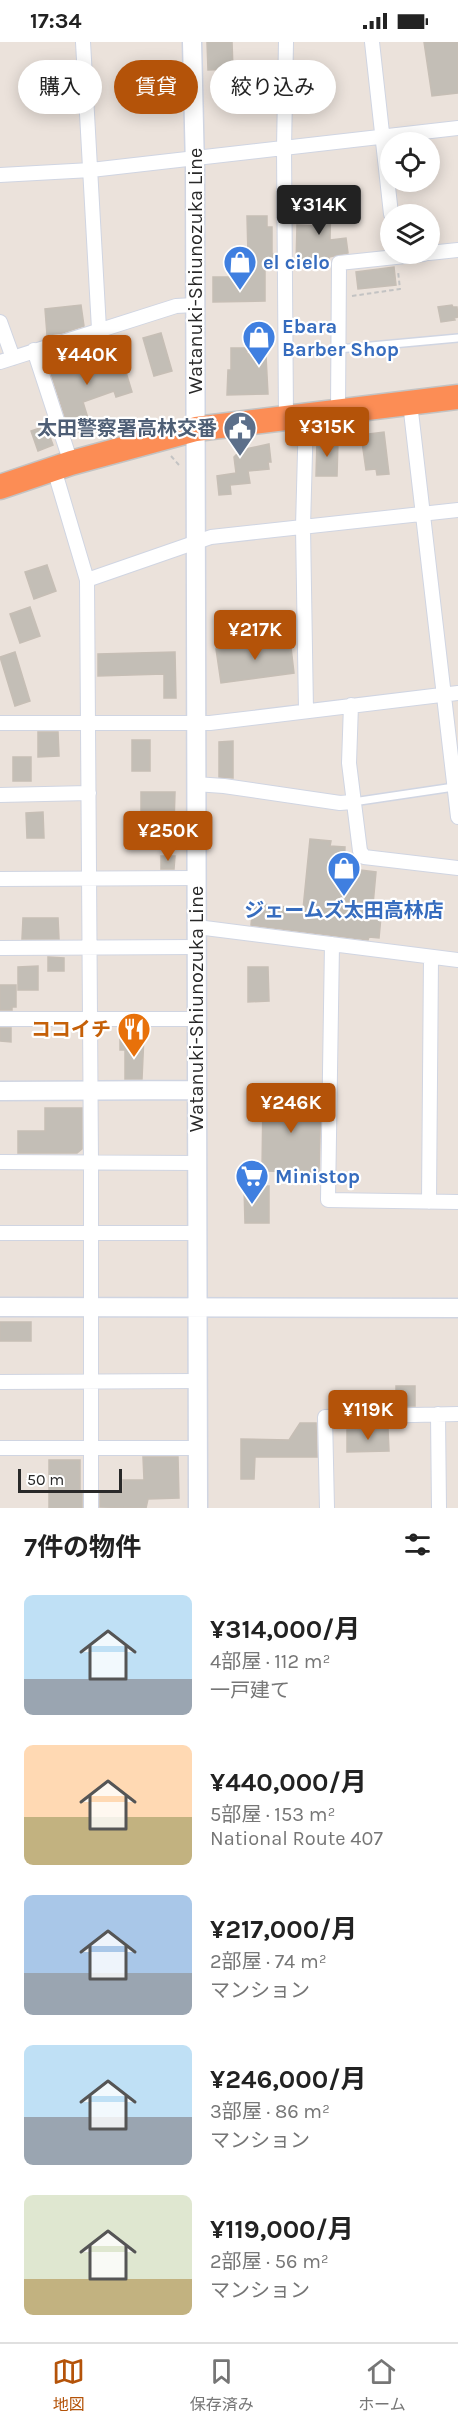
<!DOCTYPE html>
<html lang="ja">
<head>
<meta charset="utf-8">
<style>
	body { margin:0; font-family:Karla,"Noto Sans JP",sans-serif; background:#f6f6f6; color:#222; height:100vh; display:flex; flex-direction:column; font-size:22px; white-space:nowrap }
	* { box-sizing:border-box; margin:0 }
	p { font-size:20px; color:#767676 }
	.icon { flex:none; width:33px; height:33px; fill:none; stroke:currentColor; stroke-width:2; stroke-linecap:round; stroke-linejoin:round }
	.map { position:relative; height:1466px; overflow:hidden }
	.sheet { display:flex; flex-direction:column; background:#fff; flex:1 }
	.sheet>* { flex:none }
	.banner { position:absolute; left:18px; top:18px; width:423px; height:54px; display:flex; gap:12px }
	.buttons { position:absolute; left:380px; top:90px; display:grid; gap:12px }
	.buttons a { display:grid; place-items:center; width:60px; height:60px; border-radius:50%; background:#fff; box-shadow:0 3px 15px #0003; font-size:30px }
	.scale { position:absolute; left:18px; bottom:15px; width:104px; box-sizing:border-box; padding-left:6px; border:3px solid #292929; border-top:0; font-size:16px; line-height:21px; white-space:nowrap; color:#292929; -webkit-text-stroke:4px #fff; paint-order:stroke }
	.price { position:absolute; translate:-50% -51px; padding:0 14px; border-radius:6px; background:#b45309; color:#fff; font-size:20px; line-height:39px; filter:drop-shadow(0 2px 3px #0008) }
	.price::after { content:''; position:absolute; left:50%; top:36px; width:18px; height:14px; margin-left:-9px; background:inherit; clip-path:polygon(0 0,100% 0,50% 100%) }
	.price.current { background:#222; color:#fff }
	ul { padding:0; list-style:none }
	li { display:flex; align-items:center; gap:18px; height:150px; padding:0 24px }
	li span { display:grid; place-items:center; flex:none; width:168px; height:120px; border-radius:9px; color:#555 }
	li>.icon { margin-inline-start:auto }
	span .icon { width:72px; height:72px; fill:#fffc; stroke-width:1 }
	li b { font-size:26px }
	h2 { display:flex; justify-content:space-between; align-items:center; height:72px; padding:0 24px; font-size:26px }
	.chip { padding:0 21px; border-radius:27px; background:#fff; box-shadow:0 3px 15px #0003; font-size:21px; line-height:54px }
	.chip.current { background:#b45309; color:#fff }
	.status { display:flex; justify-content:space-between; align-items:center; height:42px; padding:0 30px; background:#fff; direction:ltr }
	.status svg { height:16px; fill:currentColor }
	.menu { display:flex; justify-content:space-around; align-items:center; height:84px; border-top:2px solid #e0e0e0; background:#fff; font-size:16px; color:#767676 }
	.menu a { display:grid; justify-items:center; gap:3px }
	.menu .current { color:#b45309 }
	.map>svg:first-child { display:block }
</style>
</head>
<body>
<div class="status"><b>17:34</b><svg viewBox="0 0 49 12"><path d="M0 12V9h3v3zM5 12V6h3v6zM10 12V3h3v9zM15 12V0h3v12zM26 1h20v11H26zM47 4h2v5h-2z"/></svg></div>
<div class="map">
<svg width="458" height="1466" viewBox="0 0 458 1466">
	<rect width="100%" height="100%" fill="#ebe2db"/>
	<path fill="#c3beb6" stroke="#c6beb5" stroke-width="1.5" d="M207,0H232L233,27L208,28Z
		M424,0H458V51L432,54Z
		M331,149L330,198L346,196L348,211L329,215V223H296L297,183L316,184L315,150Z
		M247,174H267V185H272V212H275V225L265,226V259L213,260V235H241L240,213H248Z
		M394,225L396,243L358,247L356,230Z
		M81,263L84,284L62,291L47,293L45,267Z
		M452,263L453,265H457L458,275L454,276L455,278L441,280L438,265Z
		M161,291L172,329L154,334L143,296Z
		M118,304L132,350L116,355L114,349L83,360L91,386L71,393L47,319L65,312L73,333L106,322L102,310Z
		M231,306H247V312L258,311V314H266L268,352L227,353L228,328H231Z
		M46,384L53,403L38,409L31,389Z
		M384,390L389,432L377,433L376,427L366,428L361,393Z
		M317,399H338L337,434H316Z
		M269,402L271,420H268L269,427L248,429L250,441L230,443L231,452L219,453L217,434L236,431L234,415L241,408Z
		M47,523L56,549L34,557L25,530Z
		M30,565L40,594L20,601L10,572Z
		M290,597L294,631L221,641L216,607Z
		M15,610L30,659L15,664L0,615Z
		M175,610L176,656H164V632L98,634V612Z
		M38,690H58L59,714L38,715Z
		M132,698H150V729H132Z
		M233,699V736L219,735V700Z
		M13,715H31V739H13Z
		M141,750H175L174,783L141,782Z
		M43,770L44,796H27L26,771Z
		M310,797L331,799L330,804L345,805L344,826L376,830L373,863L382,864L379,896L369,895L368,898L251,883L253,861L303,867Z
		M161,814H175L174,827H161Z
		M23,876H58L59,897H22Z
		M48,915L64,916V929H48Z
		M38,924V948H18V925Z
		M248,925H268L269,959L248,960Z
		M0,943H16V965H12V968H0Z
		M0,986H11V1000L0,999Z
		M120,993H144L142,1037H125V1008H120Z
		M263,1054L321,1055L319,1130L262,1129Z
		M45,1066H82V1107L77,1111H18V1089H45Z
		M244,1144H269V1181H245Z
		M0,1280H31V1299H0Z
		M396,1344H415V1364H396Z
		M300,1381H316L317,1415H255L254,1437H241V1397L289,1398Z
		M388,1387L389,1409L347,1410V1388Z
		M143,1415H178L179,1456L148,1457L146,1466L100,1465V1451L123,1450V1438H144Z
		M49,1418H80V1451H82V1466H49Z"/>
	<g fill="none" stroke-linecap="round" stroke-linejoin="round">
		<defs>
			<path id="lane" d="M338,307L458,296
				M353,760L454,745"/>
			<path id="street" d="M83,0L99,287
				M372,0L391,172
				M0,133L91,128L458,86
				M429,211L458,208
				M0,280L13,316
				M34,308L71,421
				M0,320L176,264L194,263
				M410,361L458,775
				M338,368L339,221L424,212
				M306,373L303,485L306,669
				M286,375L284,106L286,0
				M54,427L87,538L91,1121V1466
				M87,538L211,495L458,468
				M351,663L349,721L360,809L364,815L458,826
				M0,681H210L458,651
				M195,742L224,744L340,761L352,760
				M0,753L89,751
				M0,837L196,836
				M197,885L458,918
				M332,902L328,1158L458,1160
				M0,906L197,905
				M0,977H196
				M0,1120L197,1121
				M429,1160L431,915
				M0,1191H197
				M0,1340L197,1339
				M438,1372L439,1466
				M0,1406H197
				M327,1466L325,1375L458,1372"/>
			<path id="secondary" d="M192,0L195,126L198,1466
				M0,1049L197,1048
				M0,1265L458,1266"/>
			<path id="highway" d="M0,445L71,421L196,387L458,355"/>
		</defs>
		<use href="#lane" stroke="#d0d5e2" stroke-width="10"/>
		<use href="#street" stroke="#d0d5e2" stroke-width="16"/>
		<use href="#secondary" stroke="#d0d5e2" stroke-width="21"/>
		<use href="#highway" stroke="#c3c3c3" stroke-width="27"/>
		<path stroke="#c3c3c3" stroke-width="2" stroke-dasharray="4.5 3" stroke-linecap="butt" d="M352,254L400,247L398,229
			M171,414L179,423"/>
		<use href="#lane" stroke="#fff" stroke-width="7"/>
		<use href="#street" stroke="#fff" stroke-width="14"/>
		<use href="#secondary" stroke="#fff" stroke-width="18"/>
		<use href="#highway" stroke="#fc8d55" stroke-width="24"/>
	</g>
	<defs>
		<symbol id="shop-pin" viewBox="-11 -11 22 30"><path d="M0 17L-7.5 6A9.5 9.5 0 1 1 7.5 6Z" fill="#3f7fe0" stroke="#fff"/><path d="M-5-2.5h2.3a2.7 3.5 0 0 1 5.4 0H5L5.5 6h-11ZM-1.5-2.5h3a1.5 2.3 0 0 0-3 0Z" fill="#fff"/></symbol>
		<symbol id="civic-pin" viewBox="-11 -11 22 30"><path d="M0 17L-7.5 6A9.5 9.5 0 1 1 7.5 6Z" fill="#5c6f8a" stroke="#fff"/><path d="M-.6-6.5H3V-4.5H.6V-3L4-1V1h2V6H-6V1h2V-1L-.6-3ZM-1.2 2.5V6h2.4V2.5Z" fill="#fff"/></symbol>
		<symbol id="restaurant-pin" viewBox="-11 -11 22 30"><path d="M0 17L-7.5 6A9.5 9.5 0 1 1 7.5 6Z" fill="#e8710a" stroke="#fff"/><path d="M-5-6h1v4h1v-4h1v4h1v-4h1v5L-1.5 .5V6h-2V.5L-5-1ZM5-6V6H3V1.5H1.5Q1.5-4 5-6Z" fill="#fff"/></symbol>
		<symbol id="supermarket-pin" viewBox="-11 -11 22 30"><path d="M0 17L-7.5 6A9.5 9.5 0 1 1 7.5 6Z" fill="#3f7fe0" stroke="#fff"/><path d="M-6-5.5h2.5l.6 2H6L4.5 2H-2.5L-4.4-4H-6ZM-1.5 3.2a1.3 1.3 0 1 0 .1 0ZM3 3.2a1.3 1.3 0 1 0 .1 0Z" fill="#fff"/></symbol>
	</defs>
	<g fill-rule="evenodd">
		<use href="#shop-pin" x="221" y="201" width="38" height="52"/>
		<use href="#shop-pin" x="240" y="276" width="38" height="52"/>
		<use href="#civic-pin" x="221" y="367" width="38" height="52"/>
		<use href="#shop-pin" x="325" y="807" width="38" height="52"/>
		<use href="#restaurant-pin" x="115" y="968" width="38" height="52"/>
		<use href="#supermarket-pin" x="233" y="1115" width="38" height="52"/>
	</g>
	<g text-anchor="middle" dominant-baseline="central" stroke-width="4.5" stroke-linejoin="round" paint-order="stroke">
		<g font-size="20" font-weight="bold" fill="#366cbe" stroke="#fff" text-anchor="start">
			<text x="263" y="220">el cielo</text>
			<text x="282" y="284">Ebara<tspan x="282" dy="23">Barber Shop</tspan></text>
			<text x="344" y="868" text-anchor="middle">ジェームズ太田高林店</text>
			<text x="275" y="1134">Ministop</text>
		</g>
		<g font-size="20" fill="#292929" stroke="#fff">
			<text transform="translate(195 229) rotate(-90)">Watanuki-Shiunozuka Line</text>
			<text transform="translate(196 967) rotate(-90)">Watanuki-Shiunozuka Line</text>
		</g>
		<g font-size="20" font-weight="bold" fill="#4e5e75" stroke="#fff" text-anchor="end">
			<text x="217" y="386">太田警察署高林交番</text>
		</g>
		<g font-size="20" font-weight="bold" fill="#c56008" stroke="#fff" text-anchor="end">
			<text x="111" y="987">ココイチ</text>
		</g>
	</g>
</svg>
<div class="buttons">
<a><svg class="icon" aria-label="locate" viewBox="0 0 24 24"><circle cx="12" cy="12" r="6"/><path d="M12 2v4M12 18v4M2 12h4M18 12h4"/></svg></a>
<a><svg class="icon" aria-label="layers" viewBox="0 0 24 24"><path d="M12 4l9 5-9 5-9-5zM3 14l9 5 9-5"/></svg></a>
</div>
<div class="scale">50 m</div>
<b class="price current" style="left:319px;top:194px">¥314K</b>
<b class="price" style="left:87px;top:344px">¥440K</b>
<b class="price" style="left:327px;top:416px">¥315K</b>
<b class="price" style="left:255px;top:619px">¥217K</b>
<b class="price" style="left:168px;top:820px">¥250K</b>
<b class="price" style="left:291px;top:1092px">¥246K</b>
<b class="price" style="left:368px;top:1399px">¥119K</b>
<div class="banner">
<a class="chip">購入</a>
<a class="chip current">賃貸</a>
<a class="chip">絞り込み</a>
</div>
</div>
<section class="sheet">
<h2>7件の物件<svg class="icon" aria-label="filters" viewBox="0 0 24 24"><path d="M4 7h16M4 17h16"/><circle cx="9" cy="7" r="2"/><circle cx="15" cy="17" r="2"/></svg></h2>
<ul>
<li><span style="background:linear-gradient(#bfe0f5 70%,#9aa5b1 0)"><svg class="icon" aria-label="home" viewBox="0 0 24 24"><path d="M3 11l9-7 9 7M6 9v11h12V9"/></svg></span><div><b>¥314,000/月</b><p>4部屋 · 112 m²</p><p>一戸建て</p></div></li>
<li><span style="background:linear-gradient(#ffd9b3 60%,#c2b280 0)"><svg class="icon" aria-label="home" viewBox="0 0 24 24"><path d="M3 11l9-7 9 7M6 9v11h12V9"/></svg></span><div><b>¥440,000/月</b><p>5部屋 · 153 m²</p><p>National Route 407</p></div></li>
<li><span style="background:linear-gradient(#a9c7e8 65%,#9aa5b1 0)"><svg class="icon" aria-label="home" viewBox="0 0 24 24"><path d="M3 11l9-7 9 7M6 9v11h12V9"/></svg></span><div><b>¥217,000/月</b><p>2部屋 · 74 m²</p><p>マンション</p></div></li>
<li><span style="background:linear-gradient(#bfe0f5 60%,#9aa5b1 0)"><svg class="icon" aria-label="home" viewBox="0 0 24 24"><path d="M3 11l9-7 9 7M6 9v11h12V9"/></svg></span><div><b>¥246,000/月</b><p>3部屋 · 86 m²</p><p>マンション</p></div></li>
<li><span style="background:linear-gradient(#dfe7d0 70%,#c2b280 0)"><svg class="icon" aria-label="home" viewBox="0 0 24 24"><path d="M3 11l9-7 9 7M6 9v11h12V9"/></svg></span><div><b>¥119,000/月</b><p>2部屋 · 56 m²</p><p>マンション</p></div></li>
</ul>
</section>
<nav class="menu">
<a class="current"><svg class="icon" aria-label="map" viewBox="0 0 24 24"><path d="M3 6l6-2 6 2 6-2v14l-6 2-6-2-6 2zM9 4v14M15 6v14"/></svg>地図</a>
<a><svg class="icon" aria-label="saved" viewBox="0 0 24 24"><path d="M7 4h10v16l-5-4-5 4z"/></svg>保存済み</a>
<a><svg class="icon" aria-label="home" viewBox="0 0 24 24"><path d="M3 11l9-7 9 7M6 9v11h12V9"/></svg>ホーム</a>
</nav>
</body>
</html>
